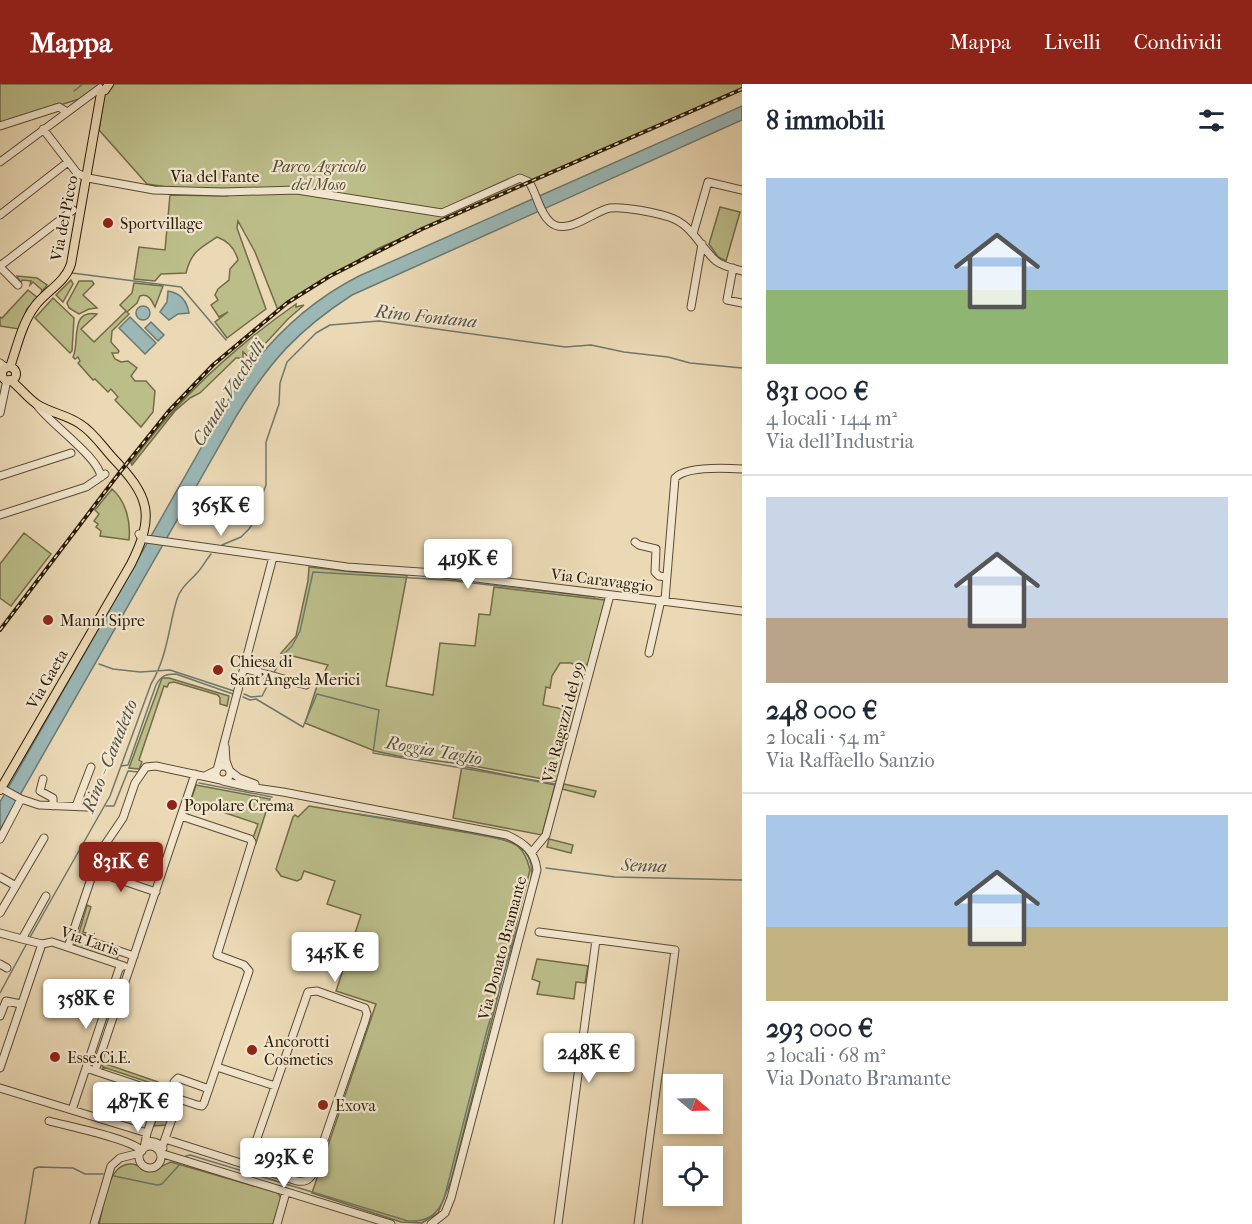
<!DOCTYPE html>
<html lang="it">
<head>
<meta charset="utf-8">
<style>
	body { margin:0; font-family:"IM FELL French Canon",serif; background:#f2f2f3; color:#1f2937; height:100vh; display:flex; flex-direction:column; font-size:22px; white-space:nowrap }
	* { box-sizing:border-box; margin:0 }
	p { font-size:20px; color:#747a83 }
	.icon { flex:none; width:33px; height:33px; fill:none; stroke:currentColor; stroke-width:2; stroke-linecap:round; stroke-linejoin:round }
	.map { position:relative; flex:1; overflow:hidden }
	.side { display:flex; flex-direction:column; background:#fff; width:510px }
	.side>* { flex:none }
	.needle { width:39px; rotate:109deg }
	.tools { position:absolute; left:663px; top:990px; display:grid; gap:12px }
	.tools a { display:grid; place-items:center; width:60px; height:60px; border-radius:0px; background:#fff; box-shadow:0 3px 9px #0003; font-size:30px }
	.price { position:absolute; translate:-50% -51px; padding:0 14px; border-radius:6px; background:#fff; color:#222; font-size:20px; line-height:39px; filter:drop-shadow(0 2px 3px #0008) }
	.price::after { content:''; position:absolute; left:50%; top:36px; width:18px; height:14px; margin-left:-9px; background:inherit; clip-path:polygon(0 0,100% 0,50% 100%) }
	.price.active { background:#8f2418; color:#fff }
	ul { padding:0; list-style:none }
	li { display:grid; align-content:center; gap:12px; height:318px; padding:0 24px }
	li+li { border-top:2px solid #e0e1e3 }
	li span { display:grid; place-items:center; height:186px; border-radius:0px; color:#555 }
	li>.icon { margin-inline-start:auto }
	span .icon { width:108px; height:108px; fill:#fffc; stroke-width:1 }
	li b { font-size:26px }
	h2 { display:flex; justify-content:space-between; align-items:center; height:72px; padding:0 24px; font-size:26px }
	header { display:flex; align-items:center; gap:36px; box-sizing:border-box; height:84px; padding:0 30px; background:#8f2418; color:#fff }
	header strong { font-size:28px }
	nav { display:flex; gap:33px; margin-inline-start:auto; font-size:21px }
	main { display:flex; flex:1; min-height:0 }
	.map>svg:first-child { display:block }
</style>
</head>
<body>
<header>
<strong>Mappa</strong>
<nav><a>Mappa</a><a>Livelli</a><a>Condividi</a></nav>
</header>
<main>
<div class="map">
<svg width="742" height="1140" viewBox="0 0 742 1140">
	<rect width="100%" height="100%" fill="#ebd9b5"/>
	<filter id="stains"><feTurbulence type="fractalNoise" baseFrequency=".00333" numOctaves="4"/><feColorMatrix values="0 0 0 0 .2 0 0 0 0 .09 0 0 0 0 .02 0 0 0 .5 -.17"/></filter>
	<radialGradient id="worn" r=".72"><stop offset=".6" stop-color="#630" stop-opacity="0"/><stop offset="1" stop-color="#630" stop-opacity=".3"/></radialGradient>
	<path fill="#bcbe8a" stroke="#726c48" stroke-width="1.5" d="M0,0H101L79,15L0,40Z
		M106,0H742V4L379,164L306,206L278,226L255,168L238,137L237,144L266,225L227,254L215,238L228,228L219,233L211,221L218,216L215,211L218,205L229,196L230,185L238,176C235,164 228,157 217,153C200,164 191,168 186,189L161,190L155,197L134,195L139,163L165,166L170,111L227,112L224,107L188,106L147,100L99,46Z
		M720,123L740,128L726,177L718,173L709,160Z
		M17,192L37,194L47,201L41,209L42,206L33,198L30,201L31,197L22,196L21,199Z
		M71,196L73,200L63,218L56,211Z
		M79,197H92L94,200L83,211L97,224L89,225L79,230L69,224L67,219Z
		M134,199L163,202L155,223C152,217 149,209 140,212L137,219L127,228L129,230L112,247L111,258L119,267L118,269H112L115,275L121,278L128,277L137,284L131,292L135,297H146L155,307L153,328L141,343L115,316L118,313L111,305L108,308L95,295L93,296L78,279L80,277L78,273L75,275L73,273C80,259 69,225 97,230L81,245L94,258L126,227L120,221L132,209Z
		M28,206L38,214L27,225L19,245L0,242V233L2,234Z
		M53,214L74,234L72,267L70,269L35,234Z
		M296,220V223L304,221L288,235L251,275L243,268V274H236L200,309L190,314L175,327L132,381L131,379C176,317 233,264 296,220Z
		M112,405C126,417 131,438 129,456L100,452L101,447L96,443L98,440L94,437L99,430L95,426Z
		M24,449L51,470L11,522L0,514V480Z
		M309,483L354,488L407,491L386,602L433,611L440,559L475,562L479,530L490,531L494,503L605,516L589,581L578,579L577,582L571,579H560L552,592L550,604L546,603L543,621L577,628L559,698L469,681L398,672L375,667L305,639L317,602L328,581L281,569L296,552L308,497Z
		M162,594H169L229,612L227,622L220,620V614L218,611L174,598L169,599L167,603L164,602L139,676L142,678L139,685L129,684Z
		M462,682L555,701L542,751L453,734Z
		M564,700L596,707L594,713L562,705Z
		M196,701L270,715L256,759L253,754L258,740L193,718L187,732L186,731Z
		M309,722L493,753C516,759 524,761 530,786L451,1097L438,1129L422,1139L401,1138L312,1109L376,920L336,907L361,831L327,820L335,797L304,787L301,795L297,797L281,792L276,785L293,733L295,731L298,733Z
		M549,755L573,761L571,769L547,763Z
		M87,821L91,823L83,848L92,851L94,850L93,854L79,849Z
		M77,858L118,871L117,876L74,862Z
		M537,875L588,882L585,899L576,898L574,915L537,910L540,898L532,895Z
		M103,979L158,998L157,1001L103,983L102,987Z
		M163,1015L173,1018L166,1041L154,1042Z
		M171,1078L278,1109L281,1114L273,1140H99C104,1122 107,1078 132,1080C137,1080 140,1083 145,1085C154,1089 162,1081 171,1078Z"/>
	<path fill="#9bb8b7" stroke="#6d7970" stroke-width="1.5" d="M742,22V36L352,211C298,246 270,277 237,331L0,746V718L230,313C263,261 304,220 359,192Z
		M168,207C180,209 187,217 189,229L178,230L169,236L160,228L167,218Z
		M136 229a7 7 0 1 1 14 0a7 7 0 1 1-14 0Z
		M130,233L156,259L145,270L119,244Z
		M151,238L164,251L158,257L145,244Z"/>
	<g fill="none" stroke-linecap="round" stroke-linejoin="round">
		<path stroke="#6d7970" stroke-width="1.5" d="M74,7L83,0
			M72,189L181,203L226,256
			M222,461L241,453L249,445L257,433L260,417L266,401V358L279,320L280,299L287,278L316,249L330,241L379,237L565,263L591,261L624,268L668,273L690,279L742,284
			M99,580L113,585L140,588L170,586L234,607
			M273,591L282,572L292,562L300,547L313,488L446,496L595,513
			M244,610L251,613L262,612L271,595
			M243,613L250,616L256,615L303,643L317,610L379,626L373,669L556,700
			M121,682L128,681L156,601C161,592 165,590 176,590L233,610
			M199,699L272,713
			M106,722H114L128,687L139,688
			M358,730L449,744L513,758
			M520,762C530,771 533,782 531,795
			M546,784L615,793L742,796
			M29,855L110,712L151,600C168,571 168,545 177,515C181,503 189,498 197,489C202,484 206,476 211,470
			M0,909L27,859
			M186,1072L190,1071L408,1137C427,1138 436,1132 444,1115L487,946L528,808
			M114,1092L157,1101L162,1100L181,1079
			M25,1140L34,1085L38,1083L73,1084L85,1090H103"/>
		<defs>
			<path id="minor" d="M0,42L59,23L67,28
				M43,45L77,89L88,94L154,106L223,108L297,106L442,129L520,94L529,98C537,110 539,128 550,138C567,153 593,127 610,124C624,122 656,129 669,133C692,140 700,163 716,177C724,183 733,184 742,187
				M0,78L100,4
				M0,131L68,78
				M693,150L708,98L742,106
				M0,182L73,126
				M0,183L18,201
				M733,184L727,216L742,219
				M691,223L702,160
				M0,279L6,284
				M37,321C50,340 99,373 101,393
				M0,329L7,296
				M0,392L71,369
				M0,431L86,403L105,390
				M139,450L141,453L146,455L347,483L435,489L742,527
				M635,458L639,461L656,465L655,488L659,492L666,493
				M665,516L675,394C686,382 726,384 742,385
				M649,569L661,516
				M243,584L306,601
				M225,662L226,677L229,685
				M216 689a7 7 0 1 1 14 0a7 7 0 1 1-14 0Z
				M230,687L239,694L255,700
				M205,692L217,686L273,473
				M43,695L40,707L53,714V722
				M223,697L249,703L283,708L507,751C524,759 535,767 537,786L451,1114L445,1129L431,1140
				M1,704L21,715L39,721L87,723
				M76,722L91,683
				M0,755L21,715
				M532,768L546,751L610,511
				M94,787L156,808
				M0,793L16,802
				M0,829L44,754
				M539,848L675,866L638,1140
				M0,849L22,855L46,812
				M72,851L134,872
				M22,855L42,860
				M42,860L52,858L124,882
				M68,863L100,768L123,734L135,699L146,683L156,682L221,696
				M0,880L7,884
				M0,932L6,917L21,920
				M217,983L275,1002
				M0,984L42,860
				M86,984L197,1021L202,1022L204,1019L249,887L244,881L217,871L252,758L250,755L181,732
				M95,987L195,690
				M0,1004L147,1049
				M170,1012L174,998L178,994L209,1005
				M179,1015L160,1069L391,1140
				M72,1026L119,885L122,882
				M49,1037C67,1042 132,1055 142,1067
				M165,1055L297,1097C304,1098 308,1097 312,1091L365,937L367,930L365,924L317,907L308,908L248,1080
				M145,1059C151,1056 158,1058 163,1064
				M139 1073a11 11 0 1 1 22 0a11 11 0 1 1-22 0Z
				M144,1064L147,1049L161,1009
				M94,1140L111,1082L120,1074L140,1069
				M277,1140L286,1108
				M558,1140L596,856"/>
			<path id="major" d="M105,6L109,0
				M10,283C17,263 22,239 35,222C46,207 65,199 71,180L101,9
				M2 290a7 7 0 1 1 14 0a7 7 0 1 1-14 0Z
				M0,706L131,480C156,430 149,412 112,373C102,362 93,348 80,340C67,331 51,329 38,321C27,314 20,303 10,296"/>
		</defs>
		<use href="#minor" stroke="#5a4a31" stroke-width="9"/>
		<use href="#major" stroke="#291a05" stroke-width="10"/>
		<use href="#minor" stroke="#f2e6cf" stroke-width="7"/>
		<use href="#major" stroke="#ebd9b5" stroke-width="8"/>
		<defs>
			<path id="rail" d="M0,546L120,388L168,328L213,281L287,219L330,192L422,145L742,5"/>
		</defs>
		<use href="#rail" stroke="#291a05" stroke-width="4"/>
		<use href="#rail" stroke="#f2e6cf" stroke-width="1.5" stroke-dasharray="4.5" stroke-linecap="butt"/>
	</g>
	<g fill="#8f2418" stroke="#f2e6cf" stroke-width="2">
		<circle cx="108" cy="139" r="6"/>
		<circle cx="48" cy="536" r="6"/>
		<circle cx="218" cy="586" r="6"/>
		<circle cx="172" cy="721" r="6"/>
		<circle cx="252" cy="966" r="6"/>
		<circle cx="55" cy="973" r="6"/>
		<circle cx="323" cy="1021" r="6"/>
	</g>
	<g text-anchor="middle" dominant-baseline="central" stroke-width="4.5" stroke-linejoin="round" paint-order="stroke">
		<g font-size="16" font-style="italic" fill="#554b2d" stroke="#f2e6cf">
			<text x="319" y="82">Parco Agricolo<tspan x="319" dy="18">del Moso</tspan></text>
		</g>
		<g font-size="16" fill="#291a05" stroke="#f2e6cf">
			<text x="215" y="92">Via del Fante</text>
			<text transform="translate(64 134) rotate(-79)">Via del Picco</text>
			<text transform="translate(602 496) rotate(7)">Via Caravaggio</text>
			<text transform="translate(47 595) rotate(-60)">Via Gaeta</text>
			<text transform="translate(563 638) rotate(-75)">Via Ragazzi del 99</text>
			<text transform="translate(90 857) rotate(19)">Via Laris</text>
			<text transform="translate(502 864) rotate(-75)">Via Donato Bramante</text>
		</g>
		<g font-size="16" fill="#291a05" stroke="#f2e6cf" text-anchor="start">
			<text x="120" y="139">Sportvillage</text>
			<text x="60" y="536">Manni Sipre</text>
			<text x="230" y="577">Chiesa di<tspan x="230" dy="18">Sant'Angela Merici</tspan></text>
			<text x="184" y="721">Popolare Crema</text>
			<text x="264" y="957">Ancorotti<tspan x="264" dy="18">Cosmetics</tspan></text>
			<text x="67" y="973">Esse.Ci.E.</text>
			<text x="335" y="1021">Exova</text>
		</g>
		<g font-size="18" font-style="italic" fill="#515143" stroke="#f2e6cf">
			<text transform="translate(426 233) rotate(6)">Rino Fontana</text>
			<text transform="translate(229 309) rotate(-58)">Canale Vacchelli</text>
			<text transform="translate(434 667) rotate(10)">Roggia Taglio</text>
			<text transform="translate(110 672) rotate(-68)">Rino - Canaletto</text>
			<text transform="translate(644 782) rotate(2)">Senna</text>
		</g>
	</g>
	<rect width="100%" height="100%" filter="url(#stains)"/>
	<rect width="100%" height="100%" fill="url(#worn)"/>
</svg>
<div class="tools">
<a><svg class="needle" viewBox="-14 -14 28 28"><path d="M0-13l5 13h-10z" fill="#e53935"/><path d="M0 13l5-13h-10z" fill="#747a83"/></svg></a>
<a><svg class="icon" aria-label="locate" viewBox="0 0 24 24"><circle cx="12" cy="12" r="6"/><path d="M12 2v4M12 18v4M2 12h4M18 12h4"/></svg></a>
</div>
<b class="price" style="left:221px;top:453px">365K €</b>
<b class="price" style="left:468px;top:506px">419K €</b>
<b class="price active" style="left:121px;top:809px">831K €</b>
<b class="price" style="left:335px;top:899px">345K €</b>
<b class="price" style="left:86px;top:946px">358K €</b>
<b class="price" style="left:589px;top:1000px">248K €</b>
<b class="price" style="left:138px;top:1049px">487K €</b>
<b class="price" style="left:284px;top:1105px">293K €</b>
</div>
<section class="side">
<h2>8 immobili<svg class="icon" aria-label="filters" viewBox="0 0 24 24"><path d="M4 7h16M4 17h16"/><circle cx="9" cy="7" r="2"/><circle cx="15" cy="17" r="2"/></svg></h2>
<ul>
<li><span style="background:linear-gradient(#a9c7e8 60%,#8fb573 0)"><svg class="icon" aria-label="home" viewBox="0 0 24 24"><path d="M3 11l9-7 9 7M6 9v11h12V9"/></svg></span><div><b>831 000 €</b><p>4 locali · 144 m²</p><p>Via dell'Industria</p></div></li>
<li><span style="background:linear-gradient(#c9d6e8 65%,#b9a48a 0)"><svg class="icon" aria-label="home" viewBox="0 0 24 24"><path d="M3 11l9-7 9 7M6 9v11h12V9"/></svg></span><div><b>248 000 €</b><p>2 locali · 54 m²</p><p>Via Raffaello Sanzio</p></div></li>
<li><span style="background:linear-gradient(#a9c7e8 60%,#c2b280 0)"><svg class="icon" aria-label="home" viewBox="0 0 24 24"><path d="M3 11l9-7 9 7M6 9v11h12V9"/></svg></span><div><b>293 000 €</b><p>2 locali · 68 m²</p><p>Via Donato Bramante</p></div></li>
</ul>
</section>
</main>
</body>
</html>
